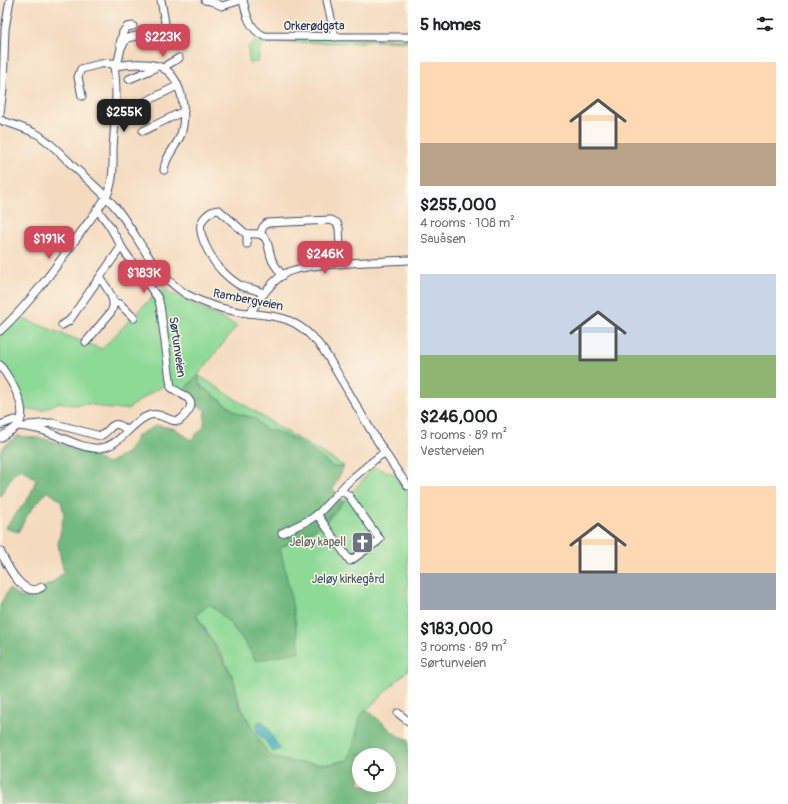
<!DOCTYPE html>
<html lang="en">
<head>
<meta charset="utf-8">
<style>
	body { margin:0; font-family:Pangolin,sans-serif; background:#f6f6f6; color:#202124; height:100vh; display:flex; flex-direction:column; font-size:15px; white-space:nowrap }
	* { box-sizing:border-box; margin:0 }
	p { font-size:13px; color:#757577 }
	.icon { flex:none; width:22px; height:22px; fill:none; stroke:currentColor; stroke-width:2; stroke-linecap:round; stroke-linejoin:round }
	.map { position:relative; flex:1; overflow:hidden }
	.drawer { display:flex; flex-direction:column; background:#fff; width:380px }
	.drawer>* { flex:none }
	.buttons { position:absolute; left:352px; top:748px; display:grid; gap:8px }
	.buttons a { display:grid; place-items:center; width:44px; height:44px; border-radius:50%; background:#fff; box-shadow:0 2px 10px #0003; font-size:20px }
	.price { position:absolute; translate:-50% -34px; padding:0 9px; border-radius:8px; background:#d1495b; color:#fff; font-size:13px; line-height:26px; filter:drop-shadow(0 1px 2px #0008) }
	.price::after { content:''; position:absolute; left:50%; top:24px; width:12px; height:9px; margin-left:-6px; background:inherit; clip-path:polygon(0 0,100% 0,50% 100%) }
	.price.on { background:#222; color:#fff }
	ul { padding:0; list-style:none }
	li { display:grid; align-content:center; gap:8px; height:212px; padding:0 12px }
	li span { display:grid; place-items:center; height:124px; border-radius:0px; color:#555 }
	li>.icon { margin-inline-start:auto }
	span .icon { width:72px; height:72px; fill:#fffc; stroke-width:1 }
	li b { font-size:17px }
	h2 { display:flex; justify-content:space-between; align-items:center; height:48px; padding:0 12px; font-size:17px }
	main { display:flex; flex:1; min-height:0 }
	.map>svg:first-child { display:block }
</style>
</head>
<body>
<main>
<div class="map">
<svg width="408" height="804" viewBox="0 0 408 804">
	<rect width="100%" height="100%" fill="#fcf5e5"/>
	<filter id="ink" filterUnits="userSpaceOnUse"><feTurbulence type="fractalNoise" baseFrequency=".025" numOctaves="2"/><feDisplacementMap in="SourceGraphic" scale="8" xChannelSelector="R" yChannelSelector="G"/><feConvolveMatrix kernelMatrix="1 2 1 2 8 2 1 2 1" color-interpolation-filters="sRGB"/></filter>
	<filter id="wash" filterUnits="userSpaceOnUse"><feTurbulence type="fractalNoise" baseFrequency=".012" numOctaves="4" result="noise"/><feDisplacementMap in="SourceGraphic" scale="16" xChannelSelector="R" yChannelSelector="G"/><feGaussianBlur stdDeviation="0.9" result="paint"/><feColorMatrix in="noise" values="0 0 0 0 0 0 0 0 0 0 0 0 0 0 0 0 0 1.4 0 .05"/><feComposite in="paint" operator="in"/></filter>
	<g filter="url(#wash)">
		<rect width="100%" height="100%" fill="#f4dbbf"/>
		<path fill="#8dd996" stroke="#54847a" d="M260,37L408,39V42L380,41L346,43L274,42L264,44L260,47L258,62L249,63L248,47L257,39Z
			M163,289L237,326L198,375L282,429L344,466L333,467C311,450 292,434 264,429L255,418L239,414L200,385L198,375L184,390L169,383L149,394L128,409H110L89,404L72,405L59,402L43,410H27L0,363V333L16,316L102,349L144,305Z
			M374,467L394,474L408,493V670L359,717V723L355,740L348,760L337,762L331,764C317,763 283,764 271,756C263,750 242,711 239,701C236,693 236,683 232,675C222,654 208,634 196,614L210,604C229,621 244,638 256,661L296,625L280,548L315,529L326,522Z"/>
		<path fill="#72b97f" stroke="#46746e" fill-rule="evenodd" d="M198,375L200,385L239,414L255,418L264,429L275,431L300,442L333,467L344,466L333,489L343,501L322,525L280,548L290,592L300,651L256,661C244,638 229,621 210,604L196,615L233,677L240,706L259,740L268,753L272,757L291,762L331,764L348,760L355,740L359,723V717L366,709L398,736L408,739V804H0V605L9,589L22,598L52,583L64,572L60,555L58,544L64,514L61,501L47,491L28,514L18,532L5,528L30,496L36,479L21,469L14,473L0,497V453L4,446L18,436L45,439L87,452L107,464L128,452L138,435L157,425L176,429L191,440L204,426L205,409L195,405L194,397L184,390ZM359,755H389V785H359Z"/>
		<path fill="#3daabb" stroke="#2c6c8c" d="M261,721L263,722C270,730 273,740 280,749L273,752L265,740L257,733V723Z"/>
	</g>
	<g filter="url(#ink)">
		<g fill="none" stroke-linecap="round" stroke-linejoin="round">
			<defs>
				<path id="minor" d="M161,0L165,23
					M205,0L211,1L222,6L241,0
					M243,0C246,14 250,31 265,36L408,37
					M327,0L335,37
					M120,44L123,32L127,27L133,26
					M117,66L121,48L127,38L137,36L166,40
					M164,69L167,65L179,58
					M129,79L153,69L156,66
					M82,96L78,77L81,69L100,64L114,63V66C128,64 144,62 158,66C182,73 188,113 181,134C177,146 165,156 164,170
					M135,107L177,86
					M0,113L3,89L5,29L10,0
					M0,120C12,124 25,128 37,134C50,142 62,155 73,166C89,181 107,195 120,213C143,244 151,271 186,294C201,302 217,308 234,311C267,317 288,311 314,339C327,351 334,369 344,384C364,419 384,454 408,486
					M143,131L184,111
					M249,234L245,233L219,210C214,210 210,212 206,216C204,218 202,221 201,224C198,236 213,262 222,271C227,276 234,282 241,286C249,289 257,289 264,294
					M260,234L263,227L267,223L331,220L337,223L339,228L341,264
					M247,244V237L249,234C271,232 266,244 272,260C275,266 279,270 282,276
					M113,302L120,304L134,318
					M250,313C259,299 270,283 284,274C303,262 382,262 408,260
					M62,325L69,321L121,247
					M0,331C32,301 58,264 84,228C91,218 103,204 108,193C114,179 113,163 113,148C115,121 118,93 114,66
					M86,342L111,312C118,300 106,288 100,277
					M0,365C10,379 30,409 18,425C13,431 5,433 0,438
					M0,425L14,420L20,421
					M29,425L52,423L100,436C112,431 111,416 128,431
					M18,426C27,427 36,428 45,431C60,436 84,450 100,448C121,446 131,421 150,415C160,412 169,422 179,421C184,417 195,406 189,400C187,396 175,391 171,387L160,305L158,298L124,251L109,225L97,209
					M317,514L350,561L377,542L380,539L378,537L349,496L341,490
					M282,533L311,519L320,512L347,483L373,461L385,452
					M0,551C7,565 23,600 42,587
					M398,713L408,721"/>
			</defs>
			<use href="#minor" stroke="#3c496d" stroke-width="9"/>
			<use href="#minor" stroke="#fff" stroke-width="7"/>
		</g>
	</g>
	<defs>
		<symbol id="church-square" viewBox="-11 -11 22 22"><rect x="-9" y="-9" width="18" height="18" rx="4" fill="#6b7280" stroke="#fcf5e5"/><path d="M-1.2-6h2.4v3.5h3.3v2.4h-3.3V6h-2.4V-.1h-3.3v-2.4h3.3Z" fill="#fff"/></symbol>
	</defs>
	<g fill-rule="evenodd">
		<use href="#church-square" x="350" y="530" width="25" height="25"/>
	</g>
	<g text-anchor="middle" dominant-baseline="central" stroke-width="3" stroke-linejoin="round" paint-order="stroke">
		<g font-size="12" fill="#1b2f5e" stroke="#fcf5e5">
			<text x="314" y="26">Orkerødgata</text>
			<text transform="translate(248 300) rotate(11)">Rambergveien</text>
			<text transform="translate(177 347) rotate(82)">Sørtunveien</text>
		</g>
		<g font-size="12" fill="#5b616d" stroke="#fcf5e5" text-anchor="end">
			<text x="346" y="542">Jeløy kapell</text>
		</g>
		<g font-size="12" fill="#385a6c" stroke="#fcf5e5">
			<text x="348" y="579">Jeløy kirkegård</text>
		</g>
	</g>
</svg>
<div class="buttons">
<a><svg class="icon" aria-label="locate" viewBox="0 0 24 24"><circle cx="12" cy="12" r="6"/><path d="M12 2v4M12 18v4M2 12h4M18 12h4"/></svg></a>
</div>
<b class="price" style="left:163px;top:58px">$223K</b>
<b class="price on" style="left:124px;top:133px">$255K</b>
<b class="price" style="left:49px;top:260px">$191K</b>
<b class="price" style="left:325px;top:275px">$246K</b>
<b class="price" style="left:144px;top:294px">$183K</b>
</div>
<section class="drawer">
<h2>5 homes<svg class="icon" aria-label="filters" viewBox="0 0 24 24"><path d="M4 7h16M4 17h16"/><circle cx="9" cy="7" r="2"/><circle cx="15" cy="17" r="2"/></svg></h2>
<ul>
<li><span style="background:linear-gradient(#ffd9b3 65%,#b9a48a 0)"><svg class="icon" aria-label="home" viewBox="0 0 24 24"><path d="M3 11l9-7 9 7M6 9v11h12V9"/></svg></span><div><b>$255,000</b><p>4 rooms · 108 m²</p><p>Sauåsen</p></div></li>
<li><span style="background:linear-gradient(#c9d6e8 65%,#8fb573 0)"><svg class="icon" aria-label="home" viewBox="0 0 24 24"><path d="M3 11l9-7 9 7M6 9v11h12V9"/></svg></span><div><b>$246,000</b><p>3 rooms · 89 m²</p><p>Vesterveien</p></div></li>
<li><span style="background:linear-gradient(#ffd9b3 70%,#9aa5b1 0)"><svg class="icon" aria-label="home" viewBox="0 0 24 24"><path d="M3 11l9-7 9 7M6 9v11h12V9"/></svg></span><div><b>$183,000</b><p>3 rooms · 89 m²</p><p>Sørtunveien</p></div></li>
</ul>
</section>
</main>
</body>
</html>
